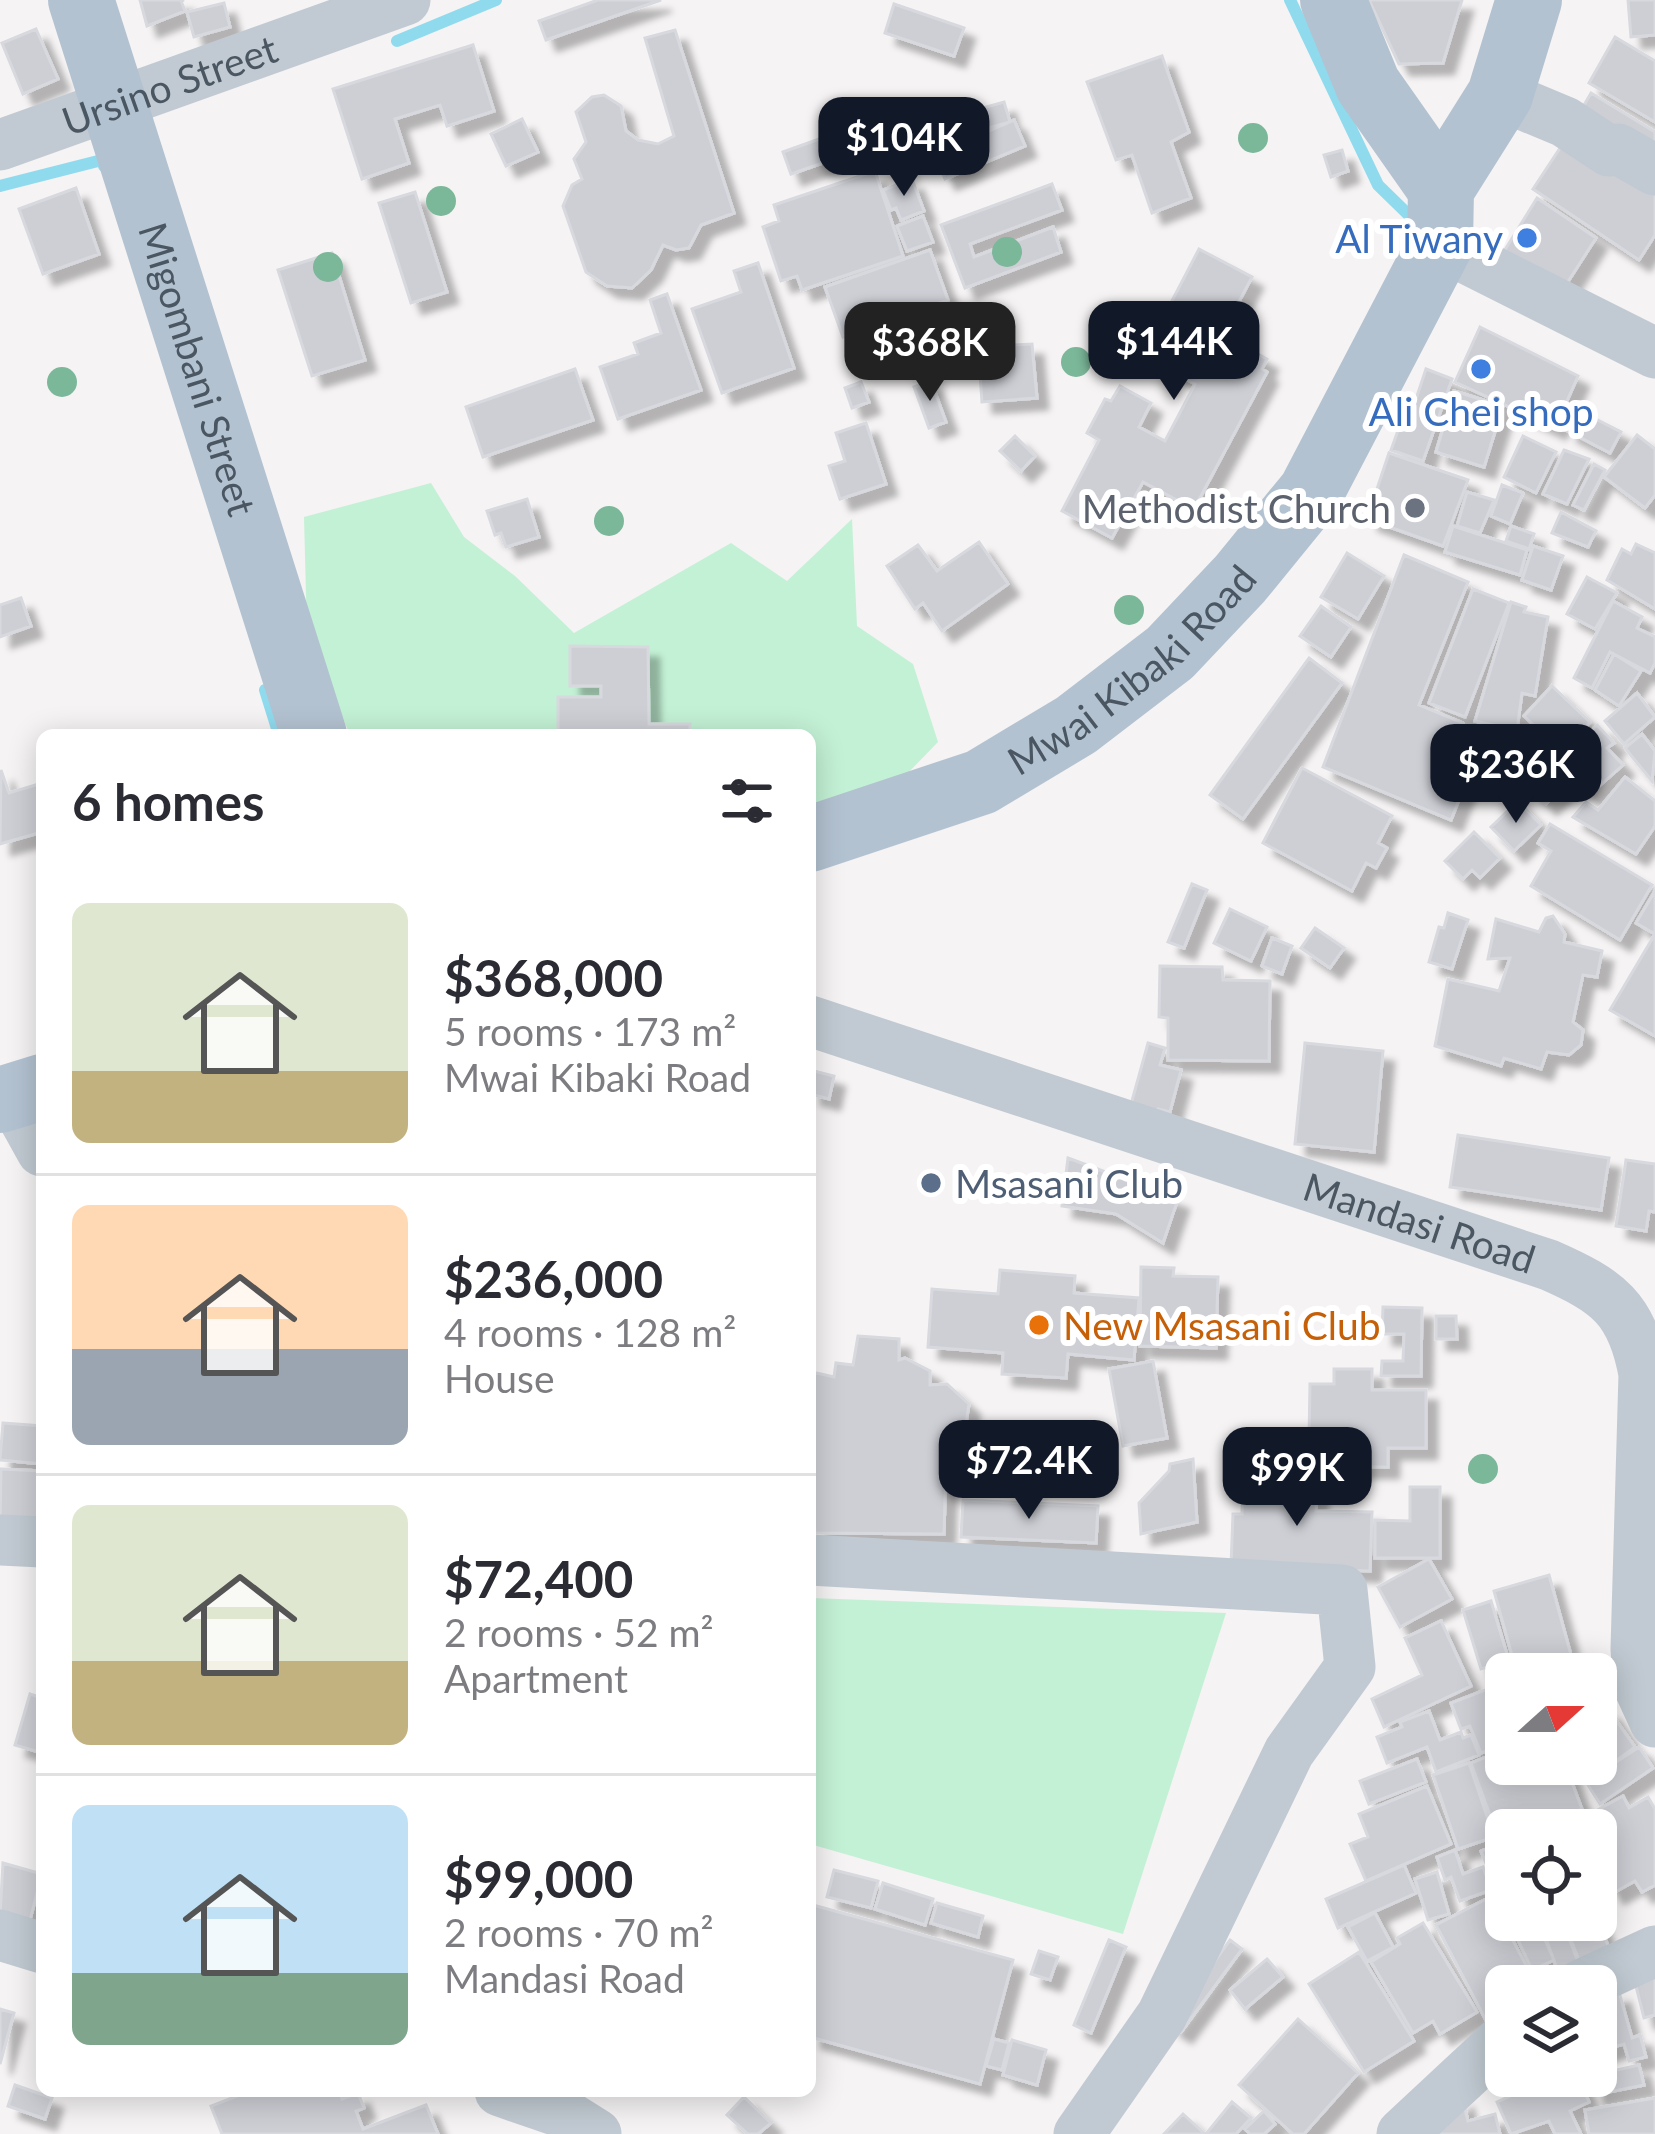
<!DOCTYPE html>
<html lang="en">
<head>
<meta charset="utf-8">
<style>
	body { margin:0; font-family:Lato,sans-serif; background:#f2f2f3; color:#2b2b33; height:100vh; display:flex; flex-direction:column; font-size:45px; white-space:nowrap }
	* { box-sizing:border-box; margin:0 }
	p { font-size:39px; color:#7c7c81 }
	.icon { flex:none; width:66px; height:66px; fill:none; stroke:currentColor; stroke-width:2; stroke-linecap:round; stroke-linejoin:round }
	.map { position:relative; flex:1; overflow:hidden }
	.side { position:absolute; left:36px; top:729px; width:780px; height:1368px; display:flex; flex-direction:column; background:#fff; border-radius:18px; box-shadow:0 6px 30px #0003 }
	.side>* { flex:none }
	.needle { width:78px; rotate:69deg }
	.tools { position:absolute; left:1485px; top:1653px; display:grid; gap:24px }
	.tools a { display:grid; place-items:center; width:132px; height:132px; border-radius:18px; background:#fff; box-shadow:0 6px 30px #0003; font-size:60px }
	.price { position:absolute; translate:-50% -102px; padding:0 27px; border-radius:24px; background:#111827; color:#fff; font-size:39px; line-height:78px; filter:drop-shadow(0 3px 6px #0008) }
	.price::after { content:''; position:absolute; left:50%; top:72px; width:36px; height:27px; margin-left:-18px; background:inherit; clip-path:polygon(0 0,100% 0,50% 100%) }
	.price.current { background:#222; color:#fff }
	ul { padding:0; list-style:none }
	li { display:flex; align-items:center; gap:36px; height:300px; padding:0 36px }
	li+li { border-top:3px solid #e1e1e2 }
	li span { display:grid; place-items:center; flex:none; width:336px; height:240px; border-radius:18px; color:#555 }
	li>.icon { margin-inline-start:auto }
	span .icon { width:144px; height:144px; fill:#fffc; stroke-width:1 }
	li b { font-size:51px }
	h2 { display:flex; justify-content:space-between; align-items:center; height:144px; padding:0 36px; font-size:51px }
	.map>svg:first-child { display:block }
</style>
</head>
<body>
<div class="map">
<svg width="1655" height="2134" viewBox="0 0 1655 2134">
	<defs>
		<filter id="shadow"><feDropShadow dx="11" dy="11" stdDeviation="3" flood-color="#0004"/></filter>
	</defs>
	<rect width="100%" height="100%" fill="#f5f3f3"/>
	<path fill="#c3f1d5" d="M431,483L464,537L515,576L574,633L731,543L787,581L852,519L857,626L913,664L938,742L870,812L810,843V735H350L307,633L304,517Z
		M810,1598L1226,1613L1123,1934L810,1844Z"/>
	<g fill="none" stroke-linecap="round" stroke-linejoin="round">
		<path stroke="#90daee" stroke-width="12" d="M1290,0L1378,185L1418,224
			M397,41L496,0
			M0,186L102,160L104,166
			M265,690L279,735"/>
	</g>
	<path fill="#cdcfd5" stroke="#d7d9de" stroke-width="3" filter="url(#shadow)" d="M140,0H184L181,1L185,11L147,26Z
		M598,0H661L546,40L539,21Z
		M1369,0H1462L1443,63L1399,64Z
		M1628,0H1655V35L1631,37Z
		M224,3L230,27L194,37L187,12Z
		M894,4L964,28L954,56L885,33Z
		M36,29L58,79L23,94L2,43Z
		M675,30L734,213L701,225L689,248L676,250L663,245L651,270L632,288L607,286L586,272L563,206L572,185L582,179L574,159L586,142L576,112L592,97L604,95L621,106L626,131L638,140L658,144L674,136L645,38Z
		M1615,37L1655,61V122L1589,83Z
		M473,45L494,111L447,126L440,105L395,119L409,163L362,179L333,89Z
		M1162,56L1189,132L1171,142L1191,198L1152,213L1132,155L1116,160L1087,82Z
		M1591,93L1655,132V166L1576,119Z
		M1004,102L1010,122L963,135L957,115Z
		M949,114L961,143L1014,120L1025,146L945,179L923,125Z
		M878,118L886,141L791,174L783,152Z
		M522,119L538,152L506,166L491,134Z
		M1570,133L1655,174V235L1639,260L1533,189Z
		M1342,150L1348,171L1331,177L1324,155Z
		M875,171L903,256L802,290L797,276L781,281L763,227L779,221L774,205Z
		M912,179L924,211L901,220L896,208L891,210L883,190Z
		M1052,184L1062,210L970,244L974,257L1053,227L1061,252L965,288L941,225Z
		M76,188L99,254L43,274L19,209Z
		M415,192L447,292L411,303L379,203Z
		M1537,198L1596,238L1562,291L1503,253Z
		M923,216L933,242L907,251L897,226Z
		M1199,249L1252,277L1222,334L1267,359L1262,369L1267,372L1194,509L1143,482L1112,538L1062,511L1099,440L1087,433L1105,399L1111,401L1120,386L1151,403L1139,427L1165,441L1195,384L1133,351L1153,315L1162,320Z
		M930,250L948,300L843,337L825,287Z
		M332,253L365,360L312,376L278,270Z
		M758,263L794,368L722,393L692,309L741,292L734,271Z
		M667,294L701,390L618,419L600,367L638,354L634,343L661,333L650,300Z
		M1480,327L1578,376L1555,428L1455,382Z
		M902,335L912,357L896,363L887,342Z
		M1032,344L1037,398L982,402L978,347Z
		M575,369L593,420L483,457L466,407Z
		M1426,369L1452,379L1423,461L1391,450L1409,400L1415,402Z
		M931,381L946,422L929,428L914,387Z
		M861,382L869,402L852,408L845,388Z
		M1454,391L1503,406L1484,467L1436,452Z
		M1576,409L1621,432L1610,453L1566,430Z
		M866,423L886,484L840,499L829,466L845,461L836,433Z
		M1637,435L1655,449V495L1645,508L1604,477Z
		M1015,436L1035,456L1021,471L1000,451Z
		M1523,436L1556,452L1536,493L1504,477Z
		M1564,450L1589,459L1567,504L1543,494Z
		M1389,453L1468,480L1443,546L1367,519Z
		M1594,464L1605,470L1584,510L1573,505Z
		M1502,485L1523,493L1510,524L1491,516Z
		M1467,492L1494,500L1480,533L1457,526Z
		M527,499L539,537L506,547L501,533L495,535L487,511Z
		M1561,512L1596,531L1588,547L1552,533Z
		M1453,526L1527,550L1520,575L1445,552Z
		M1511,526L1534,534L1529,549L1506,541Z
		M979,542L1008,584L942,631L923,603L915,609L887,566L918,545L937,571Z
		M1636,544L1655,553V609L1607,580L1622,549L1631,554Z
		M1533,546L1563,556L1551,590L1522,580Z
		M1347,553L1384,576L1358,619L1321,597Z
		M1404,555L1468,582L1419,705L1463,723L1449,758L1472,767L1451,820L1323,767Z
		M1587,577L1617,593L1595,629L1567,614Z
		M1473,589L1509,603L1465,717L1429,703Z
		M21,598L31,626L0,637V605Z
		M1613,601L1642,617L1637,628L1655,637V663L1650,673L1610,652L1592,688L1574,678Z
		M1511,602L1526,607L1524,612L1548,617L1535,696L1522,693L1517,730L1475,721Z
		M1321,606L1351,627L1331,657L1300,636Z
		M570,646L648,647L649,724H690V735H558V697H601V686H570Z
		M1614,654L1641,671L1619,706L1595,690Z
		M1309,658L1342,683L1243,819L1210,795Z
		M1552,686L1590,722L1548,769L1524,747L1539,730L1524,716Z
		M1637,693L1655,717L1624,744L1605,721Z
		M1597,725L1614,743L1607,748L1623,765L1589,795L1573,778L1546,804L1530,788Z
		M1469,726L1523,733L1517,778L1494,775V768L1464,764Z
		M1642,734L1655,751L1652,781L1625,748Z
		M1302,768L1392,816L1378,843L1387,848L1376,868L1366,863L1352,891L1263,843Z
		M1,770L9,793L42,783V832L0,844Z
		M1625,777L1655,801V826L1636,854L1573,817L1586,802L1598,810Z
		M1518,801L1541,825L1514,851L1491,827Z
		M1550,824L1652,885L1620,940L1531,886L1551,851L1538,843Z
		M1474,832L1500,858L1480,878L1472,870L1463,879L1445,861Z
		M1192,884L1207,890L1184,948L1168,942Z
		M1655,891V1036L1610,1010L1655,934L1636,923Z
		M1230,909L1267,927L1251,961L1214,943Z
		M1448,913L1468,920L1452,969L1429,962L1439,927L1444,928Z
		M1553,916L1565,934L1564,942L1602,951L1597,977L1583,975L1573,1022L1583,1030L1581,1045L1569,1055L1547,1052L1541,1069L1504,1058L1501,1066L1435,1046L1448,979L1499,991L1510,958L1488,959L1496,919L1539,932L1546,918Z
		M1315,928L1344,948L1330,968L1301,948Z
		M1272,938L1292,946L1282,974L1262,966Z
		M1160,966L1222,967L1223,980L1270,981L1269,1061L1168,1060V1018L1159,1017Z
		M1148,1043L1165,1048L1160,1065L1181,1070L1170,1112L1158,1109L1156,1115L1130,1108Z
		M1305,1043L1383,1051L1374,1152L1295,1144Z
		M810,1070L834,1076L829,1099L810,1094Z
		M1458,1135L1609,1158L1601,1210L1450,1187Z
		M1068,1158L1178,1199L1163,1243L1116,1214L1062,1206Z
		M1626,1160L1655,1164V1212L1649,1211L1646,1231L1616,1226Z
		M1141,1267L1174,1268L1173,1276L1218,1277L1216,1348L1140,1346Z
		M1000,1270L1075,1276L1074,1293L1139,1298L1134,1360L1068,1354L1066,1378L1002,1374L1003,1353L928,1347L932,1289L998,1294Z
		M1383,1307L1422,1308L1421,1376H1381L1382,1361H1403L1404,1334H1382Z
		M1436,1316H1456L1457,1339H1436Z
		M858,1336L899,1339V1360L905,1358L930,1371V1385L947,1384L969,1404L960,1463L946,1466L944,1534L815,1533L813,1510H810V1376L817,1373L834,1377L836,1363L853,1365Z
		M1153,1361L1167,1438L1123,1446L1109,1369Z
		M1334,1369H1372V1390H1426V1448H1388V1467H1304V1439H1309L1310,1384H1334Z
		M3,1423L42,1426V1464L0,1460Z
		M1193,1459L1197,1522L1141,1534L1139,1503L1169,1471L1170,1464Z
		M1,1469L42,1471V1530L0,1527Z
		M1243,1477L1318,1480L1316,1511L1372,1512L1370,1571L1231,1566L1233,1514H1242Z
		M1410,1487H1440V1558H1375V1520L1410,1521Z
		M963,1500L1098,1506L1096,1543L961,1537Z
		M1429,1559L1452,1599L1400,1627L1378,1587Z
		M1549,1575L1571,1655L1516,1670L1494,1591Z
		M1491,1601L1509,1661L1481,1669L1463,1610Z
		M1441,1621L1471,1686L1384,1727L1372,1699L1422,1675L1405,1638Z
		M1586,1655L1591,1674H1543L1541,1666Z
		M1506,1682V1744L1481,1753L1470,1726L1461,1729L1451,1703Z
		M30,1694L42,1698V1753L15,1745Z
		M1608,1709L1635,1747L1613,1763L1596,1739V1718Z
		M1429,1711L1440,1740L1461,1732L1463,1738L1471,1735L1479,1755L1436,1772L1427,1747L1387,1763L1377,1737L1402,1727L1400,1722Z
		M1639,1747L1653,1768L1600,1804L1586,1782Z
		M1506,1749V1764H1565L1582,1809L1525,1830H1506V1837L1499,1840L1471,1763Z
		M1417,1759L1426,1782L1369,1804L1360,1781Z
		M1469,1763L1494,1837L1458,1849L1433,1775Z
		M1427,1786L1451,1844L1366,1881L1350,1844L1368,1837L1359,1814Z
		M1623,1796L1629,1808L1648,1797L1655,1809V1885L1642,1892L1635,1881L1613,1893L1596,1863V1830H1577L1574,1823Z
		M1506,1841V1885L1496,1887L1481,1851Z
		M1455,1850L1463,1874L1483,1867L1491,1890L1460,1901L1451,1877L1445,1880L1437,1857Z
		M3,1863L42,1874L29,1924L0,1916Z
		M1404,1865L1416,1893L1338,1928L1326,1899Z
		M834,1870L878,1881L871,1908L827,1897Z
		M1437,1872L1449,1914L1428,1920L1415,1879Z
		M883,1883L933,1899L925,1925L875,1909Z
		M1490,1897L1537,1986H1506V2019L1490,2028L1436,1925Z
		M937,1903L983,1916L978,1937L931,1923Z
		M813,1905L1013,1960L980,2084L810,2037Z
		M1375,1913L1393,1947L1367,1961L1348,1927Z
		M1596,1916L1609,1948L1579,1960L1563,1920H1596Z
		M1528,1920H1536L1554,1960L1532,1970L1512,1927Z
		M1423,1923L1477,2012L1440,2034L1433,2021L1413,2033L1371,1962L1400,1944L1397,1938Z
		M1564,1925L1578,1962L1557,1969L1544,1933Z
		M1109,1940L1126,1947L1091,2033L1074,2025Z
		M1230,1940L1242,1949L1181,2032L1169,2024Z
		M1039,1951L1058,1957L1050,1980L1031,1974Z
		M1359,1952L1414,2041L1364,2072L1309,1984Z
		M1267,1959L1283,1977L1245,2009L1230,1990Z
		M1655,1972V2015L1644,2018L1634,1978Z
		M1619,1992L1632,2038L1640,2035L1646,2057L1629,2061L1624,2044L1596,2052V1998Z
		M0,2009L14,2013L0,2064Z
		M1298,2019L1358,2073L1304,2134H1293L1239,2085Z
		M994,2039L1009,2043L1002,2070L986,2066Z
		M1012,2040L1046,2050L1037,2085L1003,2075Z
		M1639,2065L1644,2085L1594,2095L1590,2076Z
		M1536,2076H1578L1589,2102L1570,2111L1581,2134H1555L1549,2121L1511,2134L1497,2102L1540,2083Z
		M15,2085L52,2098L45,2119L8,2106Z
		M250,2091H339L342,2099L358,2093L364,2108L356,2111L363,2129L426,2105L438,2134H222L211,2106Z
		M744,2097L771,2123L758,2134H748L727,2115Z
		M1462,2097L1468,2121L1495,2114L1500,2134H1428Z
		M1655,2098V2134H1589L1585,2110Z
		M1232,2102L1251,2118L1236,2134H1206Z
		M1264,2111L1275,2124L1264,2134H1250L1245,2129Z
		M1183,2114L1205,2134H1164Z"/>
	<g fill="none" stroke-linecap="round" stroke-linejoin="round">
		<g stroke="#c1cad2" stroke-width="51">
			<path d="M1500,95L1565,122L1609,151L1618,149L1655,170"/>
			<path id="s1" d="M0,145L405,0"/>
			<path d="M1440,245L1655,353"/>
			<path id="s2" d="M810,1021L1549,1265C1608,1291 1632,1308 1644,1374L1636,1649L1639,1687L1655,1722"/>
			<path d="M12,1097L42,1151"/>
			<path d="M0,1540L42,1542"/>
			<path d="M810,1560L1342,1590L1350,1667L1289,1752L1162,2015L1079,2134"/>
			<path d="M0,1935L42,1948"/>
			<path d="M1579,1986L1655,1951"/>
			<path d="M500,2091L561,2112L596,2134"/>
			<path d="M1402,2134L1506,2037"/>
		</g>
		<g stroke="#b3c2d1" stroke-width="66">
			<path id="s3" d="M81,0L314,735"/>
			<path d="M1333,0L1368,85L1441,189"/>
			<path id="s4" d="M810,839L981,782L1076,725L1170,653L1240,579L1311,492L1440,245L1441,189L1500,95L1529,0"/>
			<path d="M0,1100L42,1087"/>
		</g>
	</g>
	<g fill="#7bb799">
		<circle cx="1253" cy="138" r="15"/>
		<circle cx="441" cy="201" r="15"/>
		<circle cx="1007" cy="252" r="15"/>
		<circle cx="328" cy="267" r="15"/>
		<circle cx="1076" cy="362" r="15"/>
		<circle cx="62" cy="382" r="15"/>
		<circle cx="609" cy="521" r="15"/>
		<circle cx="1129" cy="610" r="15"/>
		<circle cx="1483" cy="1469" r="15"/>
	</g>
	<g fill="#3f7fe0" stroke="#fff" stroke-width="4.5">
		<circle cx="1527" cy="238" r="12"/>
		<circle cx="1481" cy="369" r="12"/>
	</g>
	<circle fill="#6b7280" stroke="#fff" stroke-width="4.5" cx="1415" cy="508" r="12"/>
	<circle fill="#5c6f8a" stroke="#fff" stroke-width="4.5" cx="931" cy="1183" r="12"/>
	<circle fill="#e8710a" stroke="#fff" stroke-width="4.5" cx="1039" cy="1325" r="12"/>
	<g text-anchor="middle" dominant-baseline="central" stroke-width="12" stroke-linejoin="round" paint-order="stroke">
		<g font-size="39" fill="#4a5661" stroke="#fff">
			<text stroke="none"><textPath href="#s1" startOffset="180">Ursino Street</textPath></text>
			<text stroke="none"><textPath href="#s3" startOffset="387">Migombani Street</textPath></text>
			<text stroke="none"><textPath href="#s4" startOffset="369">Mwai Kibaki Road</textPath></text>
			<text stroke="none"><textPath href="#s2" startOffset="642">Mandasi Road</textPath></text>
		</g>
		<g font-size="39" fill="#366cbe" stroke="#fff" text-anchor="end">
			<text x="1503" y="238">Al Tiwany</text>
			<text x="1481" y="411" text-anchor="middle">Ali Chei shop</text>
		</g>
		<g font-size="39" fill="#5b616d" stroke="#fff" text-anchor="end">
			<text x="1391" y="508">Methodist Church</text>
		</g>
		<g font-size="39" fill="#4e5e75" stroke="#fff" text-anchor="start">
			<text x="955" y="1183">Msasani Club</text>
		</g>
		<g font-size="39" fill="#c56008" stroke="#fff" text-anchor="start">
			<text x="1063" y="1325">New Msasani Club</text>
		</g>
	</g>
</svg>
<div class="tools">
<a><svg class="needle" viewBox="-14 -14 28 28"><path d="M0-13l5 13h-10z" fill="#e53935"/><path d="M0 13l5-13h-10z" fill="#7c7c81"/></svg></a>
<a><svg class="icon" aria-label="locate" viewBox="0 0 24 24"><circle cx="12" cy="12" r="6"/><path d="M12 2v4M12 18v4M2 12h4M18 12h4"/></svg></a>
<a><svg class="icon" aria-label="layers" viewBox="0 0 24 24"><path d="M12 4l9 5-9 5-9-5zM3 14l9 5 9-5"/></svg></a>
</div>
<b class="price" style="left:904px;top:199px">$104K</b>
<b class="price" style="left:1174px;top:403px">$144K</b>
<b class="price current" style="left:930px;top:404px">$368K</b>
<b class="price" style="left:1516px;top:826px">$236K</b>
<b class="price" style="left:1029px;top:1522px">$72.4K</b>
<b class="price" style="left:1297px;top:1529px">$99K</b>
<section class="side">
<h2>6 homes<svg class="icon" aria-label="filters" viewBox="0 0 24 24"><path d="M4 7h16M4 17h16"/><circle cx="9" cy="7" r="2"/><circle cx="15" cy="17" r="2"/></svg></h2>
<ul>
<li><span style="background:linear-gradient(#dfe7d0 70%,#c2b280 0)"><svg class="icon" aria-label="home" viewBox="0 0 24 24"><path d="M3 11l9-7 9 7M6 9v11h12V9"/></svg></span><div><b>$368,000</b><p>5 rooms · 173 m²</p><p>Mwai Kibaki Road</p></div></li>
<li><span style="background:linear-gradient(#ffd9b3 60%,#9aa5b1 0)"><svg class="icon" aria-label="home" viewBox="0 0 24 24"><path d="M3 11l9-7 9 7M6 9v11h12V9"/></svg></span><div><b>$236,000</b><p>4 rooms · 128 m²</p><p>House</p></div></li>
<li><span style="background:linear-gradient(#dfe7d0 65%,#c2b280 0)"><svg class="icon" aria-label="home" viewBox="0 0 24 24"><path d="M3 11l9-7 9 7M6 9v11h12V9"/></svg></span><div><b>$72,400</b><p>2 rooms · 52 m²</p><p>Apartment</p></div></li>
<li><span style="background:linear-gradient(#bfe0f5 70%,#7fa58c 0)"><svg class="icon" aria-label="home" viewBox="0 0 24 24"><path d="M3 11l9-7 9 7M6 9v11h12V9"/></svg></span><div><b>$99,000</b><p>2 rooms · 70 m²</p><p>Mandasi Road</p></div></li>
</ul>
</section>
</div>
</body>
</html>
